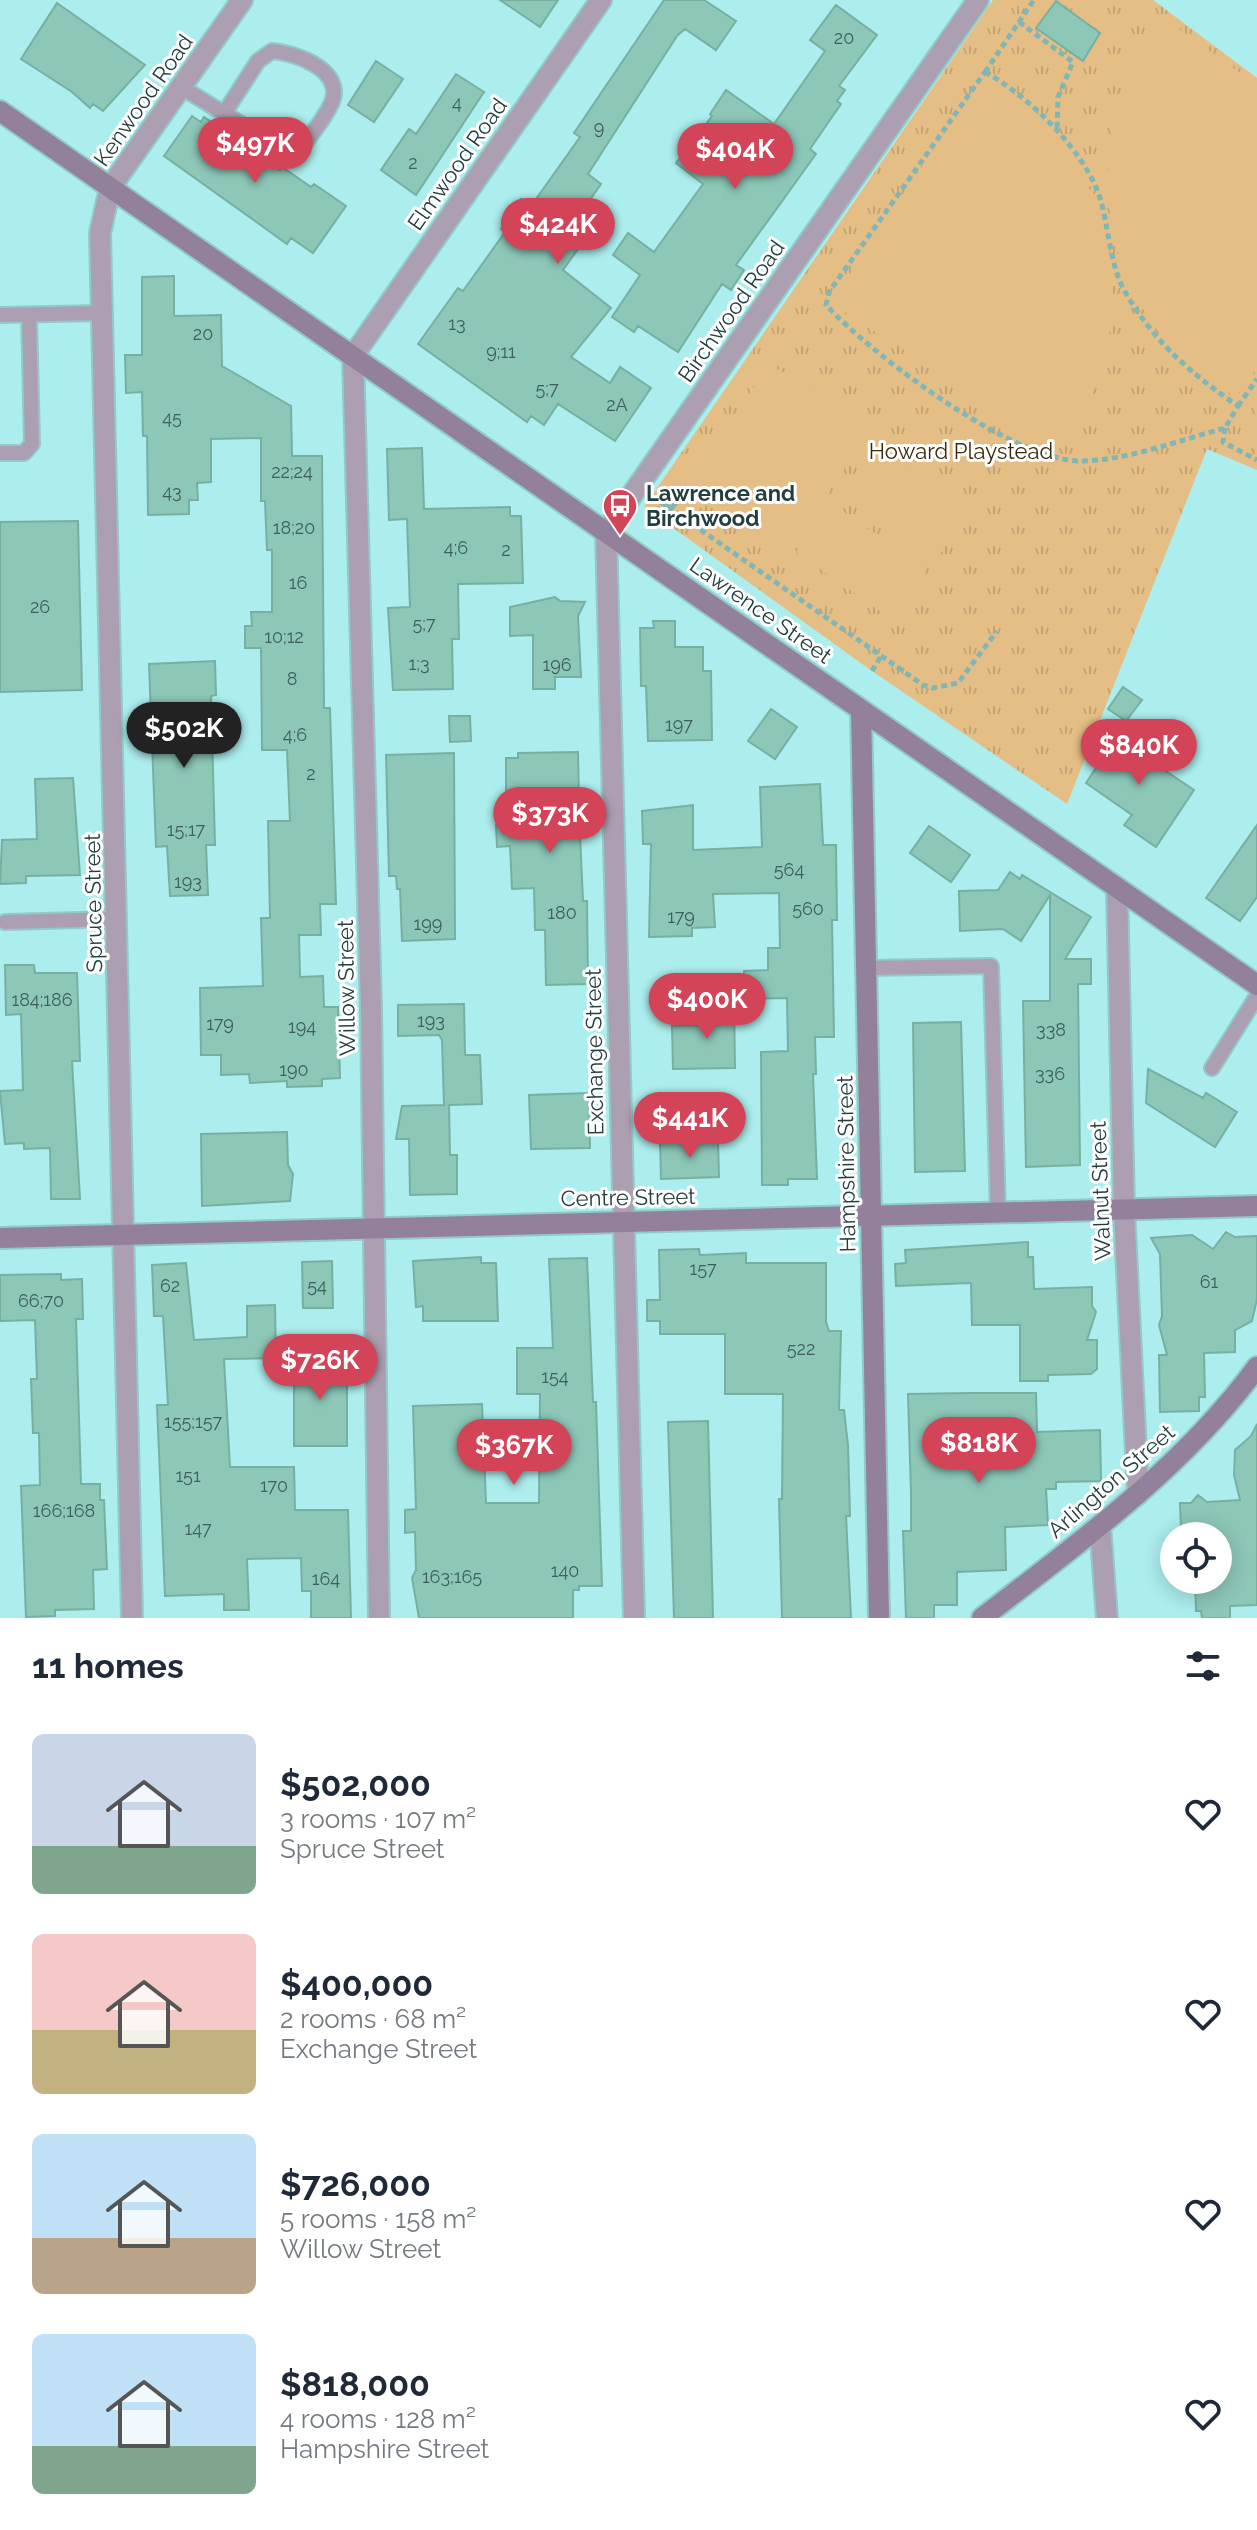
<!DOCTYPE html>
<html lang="en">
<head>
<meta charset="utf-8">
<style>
	body { margin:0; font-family:Raleway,sans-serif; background:#f6f6f7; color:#1f2937; height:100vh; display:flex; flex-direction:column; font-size:30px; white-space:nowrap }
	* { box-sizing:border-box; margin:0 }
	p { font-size:26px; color:#747a83 }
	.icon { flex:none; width:44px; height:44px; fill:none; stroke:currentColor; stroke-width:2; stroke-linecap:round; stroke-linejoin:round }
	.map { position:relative; height:1618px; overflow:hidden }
	.panel { display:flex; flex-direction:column; background:#fff; flex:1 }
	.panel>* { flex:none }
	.buttons { position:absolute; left:1160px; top:1522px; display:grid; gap:16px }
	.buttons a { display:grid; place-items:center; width:72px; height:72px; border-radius:50%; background:#fff; box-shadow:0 4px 20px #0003; font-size:40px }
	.price { position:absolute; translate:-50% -68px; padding:0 18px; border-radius:28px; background:#d44458; color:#fff; font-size:26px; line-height:52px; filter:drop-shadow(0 2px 4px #0008) }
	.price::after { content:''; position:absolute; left:50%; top:48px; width:24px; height:18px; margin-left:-12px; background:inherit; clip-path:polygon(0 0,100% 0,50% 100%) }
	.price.selected { background:#222; color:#fff }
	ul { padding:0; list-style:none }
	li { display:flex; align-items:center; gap:24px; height:200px; padding:0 32px }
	li span { display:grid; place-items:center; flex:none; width:224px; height:160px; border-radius:12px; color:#555 }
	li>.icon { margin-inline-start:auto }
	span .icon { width:96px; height:96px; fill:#fffc; stroke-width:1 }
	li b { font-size:34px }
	h2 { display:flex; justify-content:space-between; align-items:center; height:96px; padding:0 32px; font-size:34px }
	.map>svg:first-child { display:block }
</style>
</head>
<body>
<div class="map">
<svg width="1257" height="1618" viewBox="0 0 1257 1618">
	<defs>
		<pattern id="grass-tufts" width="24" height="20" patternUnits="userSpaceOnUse" patternTransform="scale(2)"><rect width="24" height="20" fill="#e5be86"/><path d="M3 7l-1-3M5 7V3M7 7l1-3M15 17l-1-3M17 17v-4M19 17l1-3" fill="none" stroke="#c4a475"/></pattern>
	</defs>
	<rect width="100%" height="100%" fill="#aceded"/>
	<path fill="url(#grass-tufts)" d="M993,0H1153L1257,78V470L1207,449L1067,804L872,671L644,507Z"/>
	<path fill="#e5be86" d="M1163,17L1257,85V368L1236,397C1214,383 1191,369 1173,349C1089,257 1086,115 1163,17Z
		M983,77C1006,85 1024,103 1041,120C1131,210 1134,342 1064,444L1054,446L830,303Z
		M770,364L872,430L784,553L685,485Z
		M874,447L968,514L934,562L927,558L922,566L926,570L891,619L796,552L831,503L886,541L891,532L839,495Z"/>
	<path fill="#8cc7b8" stroke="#76b0a1" stroke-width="2" d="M500,0H558L540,27Z
		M664,0H704L736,21L716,50L685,29L677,36L588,174L601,184L568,231L583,242L563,270L611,308L571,357L610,383L620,367L651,388L615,441L558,404L544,425L531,416L527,422L418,344L458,288L463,291L505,232L501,229L521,199L531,206L580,137L574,133Z
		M1056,1L1100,33L1083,61L1036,28Z
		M57,3L145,65L103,111L93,104L90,108L72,92L21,59Z
		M836,5L877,35L839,86L845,90L837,101L841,104L810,149L816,154L736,265L744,270L731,290L722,284L678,352L638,326L634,332L612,317L640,275L613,255L628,233L654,252L703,184L676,163L712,116L710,114L726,90L774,124L825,51L810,40Z
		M376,61L403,79L374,122L348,105Z
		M456,74L484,92L416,195L381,170L409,129L416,134Z
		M192,116L201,122L204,117L280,170L282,167L311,187L314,184L346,206L313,253L291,238L287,244L164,156Z
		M174,276V316L221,315L222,366L291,406L292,456H322L324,708H330L336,904H320L321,935H299L300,977L323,976L324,1007H338L340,1078L322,1079V1086L287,1087V1081L250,1083L249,1074L221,1075V1055H201L200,988L263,986L261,918H270L268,821H290L287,750H262L261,648H245V626H252L251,612H272V550H267L265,501H261V438L211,439V482L197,483L198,500H189V514L148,515L147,436H143L142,392L126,393L125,355H142V277Z
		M422,448L424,509L510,507V516H521L523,583L458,584L459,639H452L453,689L393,690L388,608L410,607L407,519L389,520L387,449Z
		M78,521L82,690L0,692V522Z
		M555,597L560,601L585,602L578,616L581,677H555V689H533V635L510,636V607Z
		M653,621H675V647H703V671H711L712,740L648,741L646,686H641L640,628H654Z
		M215,661L216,695L211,696L215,845H206L208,895L170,896L167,846L156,847L149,664Z
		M1123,687L1142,700L1126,721L1108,709Z
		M771,709L797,727L775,759L748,741Z
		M449,716H470L471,741L450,742Z
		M1119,727L1148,747L1142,755L1194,790L1156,847L1124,825L1132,815L1086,783L1098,765L1094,762Z
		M578,752L579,802H585L584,835H580L583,901H587L588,984L546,985L545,930H535L534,888L512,889L510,846L497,847L496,825L506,824V758H518V753Z
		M454,753L455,939L402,941L400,889H397L396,876H389L386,755Z
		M73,778L80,875L26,876V883L0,884L2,840L37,839L35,779Z
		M820,784L823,845H836L837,920H832L834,1037H815L816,1074H813L817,1179H788V1185H762L761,1052L788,1051L787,998L744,999V971L768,970V948H780L779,893L713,894L715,927L692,928V936L649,937L651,844H643L642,811L693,805V850L762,847L760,787Z
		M1257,825V897L1240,921L1206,898Z
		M929,826L970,855L951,882L910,853Z
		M1010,872L1020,879L1022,875L1091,917L1065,959H1091V984H1078L1080,1165L1026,1167L1023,1001H1050V895L1021,941L1003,929L960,931L959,891L998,890Z
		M5,965H34L35,973H77L80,1061H72L80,1199H51L50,1148L24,1149V1143L5,1144L0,1091L23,1090L21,1014L6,1015Z
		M734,1003L735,1068L673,1069L672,1026L708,1025L707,1004Z
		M464,1004L465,1055H480L482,1104L449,1105L450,1155H457V1194L410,1195L409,1139H396L402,1106L444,1105L442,1040L439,1035L398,1036V1005Z
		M961,1022L965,1171L915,1172L913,1023Z
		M1148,1069L1203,1098L1206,1093L1237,1112L1215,1147L1146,1103Z
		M589,1093L590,1148L531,1149L529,1095Z
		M287,1132L288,1165L293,1174L290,1201L202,1206L201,1134Z
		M718,1140L719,1177L661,1179L660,1142Z
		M1226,1232L1235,1237L1257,1236V1299L1252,1321L1235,1330V1352L1204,1353L1205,1397H1199V1411L1160,1412L1159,1355H1167L1159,1325L1162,1316L1160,1254L1151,1238L1192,1235L1213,1249Z
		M1028,1242V1257H1033L1034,1289L1092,1287V1306L1096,1312L1087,1340H1097V1369L1091,1374L1048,1375V1381H1020V1325H972L971,1283L896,1286L895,1264L906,1263L905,1250Z
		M699,1249L700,1255L746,1253V1263H826V1322L829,1331H841L839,1410H844L848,1445L850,1516H846L851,1618H782L779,1499H782L783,1394H725V1334H660V1321H647V1300H660L659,1250Z
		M481,1257V1263H496L498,1321H423V1306L416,1307L413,1261Z
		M587,1258L593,1402H596L602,1586H579V1590H573V1618H419L412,1578L416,1570L415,1532L405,1533V1510L416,1509L413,1406L482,1404L486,1503H539L540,1394H517V1348H553L549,1259Z
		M332,1261L333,1308H303L302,1262Z
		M186,1263L194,1340L247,1337V1306L275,1305L276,1358L224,1359L230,1467H294L295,1510H348L351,1618H311V1591H302L301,1558L247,1559L249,1610H224V1594L165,1596L157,1405H168L163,1316H154L152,1265Z
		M61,1274V1280L82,1279L83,1319H76L81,1484H100V1500H104L107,1569L93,1570L94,1609L55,1610V1616L26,1617L21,1486L40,1485L39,1433H33L31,1379H37L35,1320L0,1321V1275Z
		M294,1358L347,1359V1446H294Z
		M970,1393H1036L1037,1432L1100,1430L1101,1481L1056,1482V1489H1046L1048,1525L1005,1527L1006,1570L957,1572V1605H934V1618H906L903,1531H911V1493L908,1394Z
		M708,1421L713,1618H674L668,1422Z
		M1257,1424V1605L1230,1606V1618H1202L1201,1611H1196L1195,1580H1218V1536H1193V1531H1181L1180,1503H1191L1198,1495L1207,1502L1240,1500L1234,1475L1235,1450L1251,1436Z"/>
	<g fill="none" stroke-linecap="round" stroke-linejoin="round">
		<defs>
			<path id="lane" d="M181,87L295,157C304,143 329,114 333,99C341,68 294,53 272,51L258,61L225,112
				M0,315L100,313
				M0,453H24L32,444L29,315
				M5,922L117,919
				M866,968L991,966L998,1214
				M1212,1068L1257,996"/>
			<path id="street" d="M1117,888L1124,1210L1138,1494
				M1100,1526L1107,1618
				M132,1618L100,233L110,188L242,0
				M379,1618L371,1008L353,356L601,0
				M634,1618L606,532L978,0"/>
			<path id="secondary" d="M0,111L1257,985
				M861,710L879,1618
				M0,1238L1257,1206
				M982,1618C1080,1542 1183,1468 1257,1367"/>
		</defs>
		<use href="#lane" stroke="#91caca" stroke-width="18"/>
		<use href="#street" stroke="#91caca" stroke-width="24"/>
		<use href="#secondary" stroke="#91caca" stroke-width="24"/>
		<path stroke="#81b6b6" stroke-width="5" stroke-dasharray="6 4" stroke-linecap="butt" d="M1019,22L1073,62L1058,97L1057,130
			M985,72C1027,95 1083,149 1099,195C1109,225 1109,262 1124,290C1152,340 1191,374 1238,406L1225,428C1180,440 1129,460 1082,461C1014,462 872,355 826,305L829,292Z
			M985,72L1034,0
			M1238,406L1257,379
			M1225,428L1223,442L1257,460
			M688,487L671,509L652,496L923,685L933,688L958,683L997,631
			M872,671L881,656"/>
		<use href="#lane" stroke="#ac9fb1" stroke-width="14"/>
		<use href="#street" stroke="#ac9fb1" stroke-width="20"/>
		<use href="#secondary" stroke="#93809a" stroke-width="20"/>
	</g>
	<defs>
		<symbol id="bus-pin" viewBox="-11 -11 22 30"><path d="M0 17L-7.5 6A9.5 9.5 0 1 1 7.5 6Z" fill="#d44458" stroke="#fff"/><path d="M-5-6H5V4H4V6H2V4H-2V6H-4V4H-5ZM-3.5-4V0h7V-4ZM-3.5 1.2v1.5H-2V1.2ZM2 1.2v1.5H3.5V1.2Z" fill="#fff"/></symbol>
	</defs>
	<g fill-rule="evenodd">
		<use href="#bus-pin" x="600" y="486" width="40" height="54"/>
	</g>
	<g text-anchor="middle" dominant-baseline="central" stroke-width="6" stroke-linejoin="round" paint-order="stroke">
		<g font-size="18" fill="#3e605c">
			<text x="844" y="37">20</text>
			<text x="457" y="102">4</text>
			<text x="599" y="127">9</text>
			<text x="413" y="162">2</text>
			<text x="457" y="323">13</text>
			<text x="203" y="333">20</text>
			<text x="501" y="351">9;11</text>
			<text x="547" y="388">5;7</text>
			<text x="617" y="404">2A</text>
			<text x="172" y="417">45</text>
			<text x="292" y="471">22;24</text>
			<text x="172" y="491">43</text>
			<text x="294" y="527">18;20</text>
			<text x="456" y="547">4;6</text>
			<text x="506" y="549">2</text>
			<text x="298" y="582">16</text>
			<text x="40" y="606">26</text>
			<text x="424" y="623">5;7</text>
			<text x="284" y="636">10;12</text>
			<text x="419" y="663">1;3</text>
			<text x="557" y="664">196</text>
			<text x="292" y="678">8</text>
			<text x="679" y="724">197</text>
			<text x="295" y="734">4;6</text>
			<text x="311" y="773">2</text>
			<text x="186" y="829">15;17</text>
			<text x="789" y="869">564</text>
			<text x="188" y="881">193</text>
			<text x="808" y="908">560</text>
			<text x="562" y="912">180</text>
			<text x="681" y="916">179</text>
			<text x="428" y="923">199</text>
			<text x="42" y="999">184;186</text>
			<text x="431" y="1020">193</text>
			<text x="220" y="1023">179</text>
			<text x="302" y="1026">194</text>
			<text x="1051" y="1029">338</text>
			<text x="294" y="1069">190</text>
			<text x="1050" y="1073">336</text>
			<text x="703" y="1268">157</text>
			<text x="1209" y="1281">61</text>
			<text x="170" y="1285">62</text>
			<text x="317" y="1285">54</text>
			<text x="41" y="1300">66;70</text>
			<text x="801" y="1348">522</text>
			<text x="555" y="1376">154</text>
			<text x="193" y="1421">155;157</text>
			<text x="188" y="1475">151</text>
			<text x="274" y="1485">170</text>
			<text x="64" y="1510">166;168</text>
			<text x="198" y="1528">147</text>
			<text x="565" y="1570">140</text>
			<text x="452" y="1576">163;165</text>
			<text x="326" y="1578">164</text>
		</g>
		<g font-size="22" fill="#243e3e" stroke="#fff">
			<text transform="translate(143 100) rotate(-55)">Kenwood Road</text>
			<text transform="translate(457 164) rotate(-55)">Elmwood Road</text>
			<text transform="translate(731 311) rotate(-55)">Birchwood Road</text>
			<text transform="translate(761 610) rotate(35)">Lawrence Street</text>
			<text transform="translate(93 903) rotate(-91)">Spruce Street</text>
			<text transform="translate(346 988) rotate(-91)">Willow Street</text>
			<text transform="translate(594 1052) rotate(-91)">Exchange Street</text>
			<text transform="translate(846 1164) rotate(-91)">Hampshire Street</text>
			<text transform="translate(1100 1191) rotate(-92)">Walnut Street</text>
			<text transform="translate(628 1197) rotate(-1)">Centre Street</text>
			<text transform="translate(1111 1481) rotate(-41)">Arlington Street</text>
		</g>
		<g font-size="22" fill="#3c2909" stroke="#fff">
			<text x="961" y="451">Howard Playstead</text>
		</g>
		<g font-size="22" font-weight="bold" fill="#243e3e" stroke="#fff" text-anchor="start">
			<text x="646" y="493">Lawrence and<tspan x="646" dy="25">Birchwood</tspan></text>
		</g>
	</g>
</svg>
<div class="buttons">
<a><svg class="icon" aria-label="locate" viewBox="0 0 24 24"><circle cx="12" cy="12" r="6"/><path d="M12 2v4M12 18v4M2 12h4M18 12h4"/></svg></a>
</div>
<b class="price" style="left:255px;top:185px">$497K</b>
<b class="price" style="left:735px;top:191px">$404K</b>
<b class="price" style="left:558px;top:266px">$424K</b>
<b class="price selected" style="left:184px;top:770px">$502K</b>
<b class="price" style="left:1139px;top:787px">$840K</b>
<b class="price" style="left:550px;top:855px">$373K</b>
<b class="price" style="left:707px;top:1041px">$400K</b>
<b class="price" style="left:690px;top:1160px">$441K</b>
<b class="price" style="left:320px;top:1402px">$726K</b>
<b class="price" style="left:979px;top:1485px">$818K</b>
<b class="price" style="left:514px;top:1487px">$367K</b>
</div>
<section class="panel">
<h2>11 homes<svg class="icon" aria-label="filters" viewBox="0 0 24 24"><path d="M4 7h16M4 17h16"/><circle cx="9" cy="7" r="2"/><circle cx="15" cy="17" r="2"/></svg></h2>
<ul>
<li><span style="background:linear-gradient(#c9d6e8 70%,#7fa58c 0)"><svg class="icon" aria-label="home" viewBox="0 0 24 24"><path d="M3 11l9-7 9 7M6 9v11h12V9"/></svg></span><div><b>$502,000</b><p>3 rooms · 107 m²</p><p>Spruce Street</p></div><svg class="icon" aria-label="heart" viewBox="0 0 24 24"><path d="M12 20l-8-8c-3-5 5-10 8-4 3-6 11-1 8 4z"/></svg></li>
<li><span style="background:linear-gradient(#f6c9c9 60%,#c2b280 0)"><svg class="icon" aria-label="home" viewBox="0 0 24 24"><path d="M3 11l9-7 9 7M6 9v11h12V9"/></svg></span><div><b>$400,000</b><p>2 rooms · 68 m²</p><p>Exchange Street</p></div><svg class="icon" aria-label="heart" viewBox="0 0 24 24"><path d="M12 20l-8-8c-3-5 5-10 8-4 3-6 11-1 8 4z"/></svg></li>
<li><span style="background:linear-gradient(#bfe0f5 65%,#b9a48a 0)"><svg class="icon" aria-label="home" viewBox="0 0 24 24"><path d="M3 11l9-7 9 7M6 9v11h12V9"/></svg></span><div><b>$726,000</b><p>5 rooms · 158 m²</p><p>Willow Street</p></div><svg class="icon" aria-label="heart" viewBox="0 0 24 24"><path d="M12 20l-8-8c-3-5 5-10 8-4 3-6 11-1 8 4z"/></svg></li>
<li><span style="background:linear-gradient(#bfe0f5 70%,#7fa58c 0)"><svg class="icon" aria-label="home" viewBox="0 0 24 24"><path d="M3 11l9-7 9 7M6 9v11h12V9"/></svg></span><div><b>$818,000</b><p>4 rooms · 128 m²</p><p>Hampshire Street</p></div><svg class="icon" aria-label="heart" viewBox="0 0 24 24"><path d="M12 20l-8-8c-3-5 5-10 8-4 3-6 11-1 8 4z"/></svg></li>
</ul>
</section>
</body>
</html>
